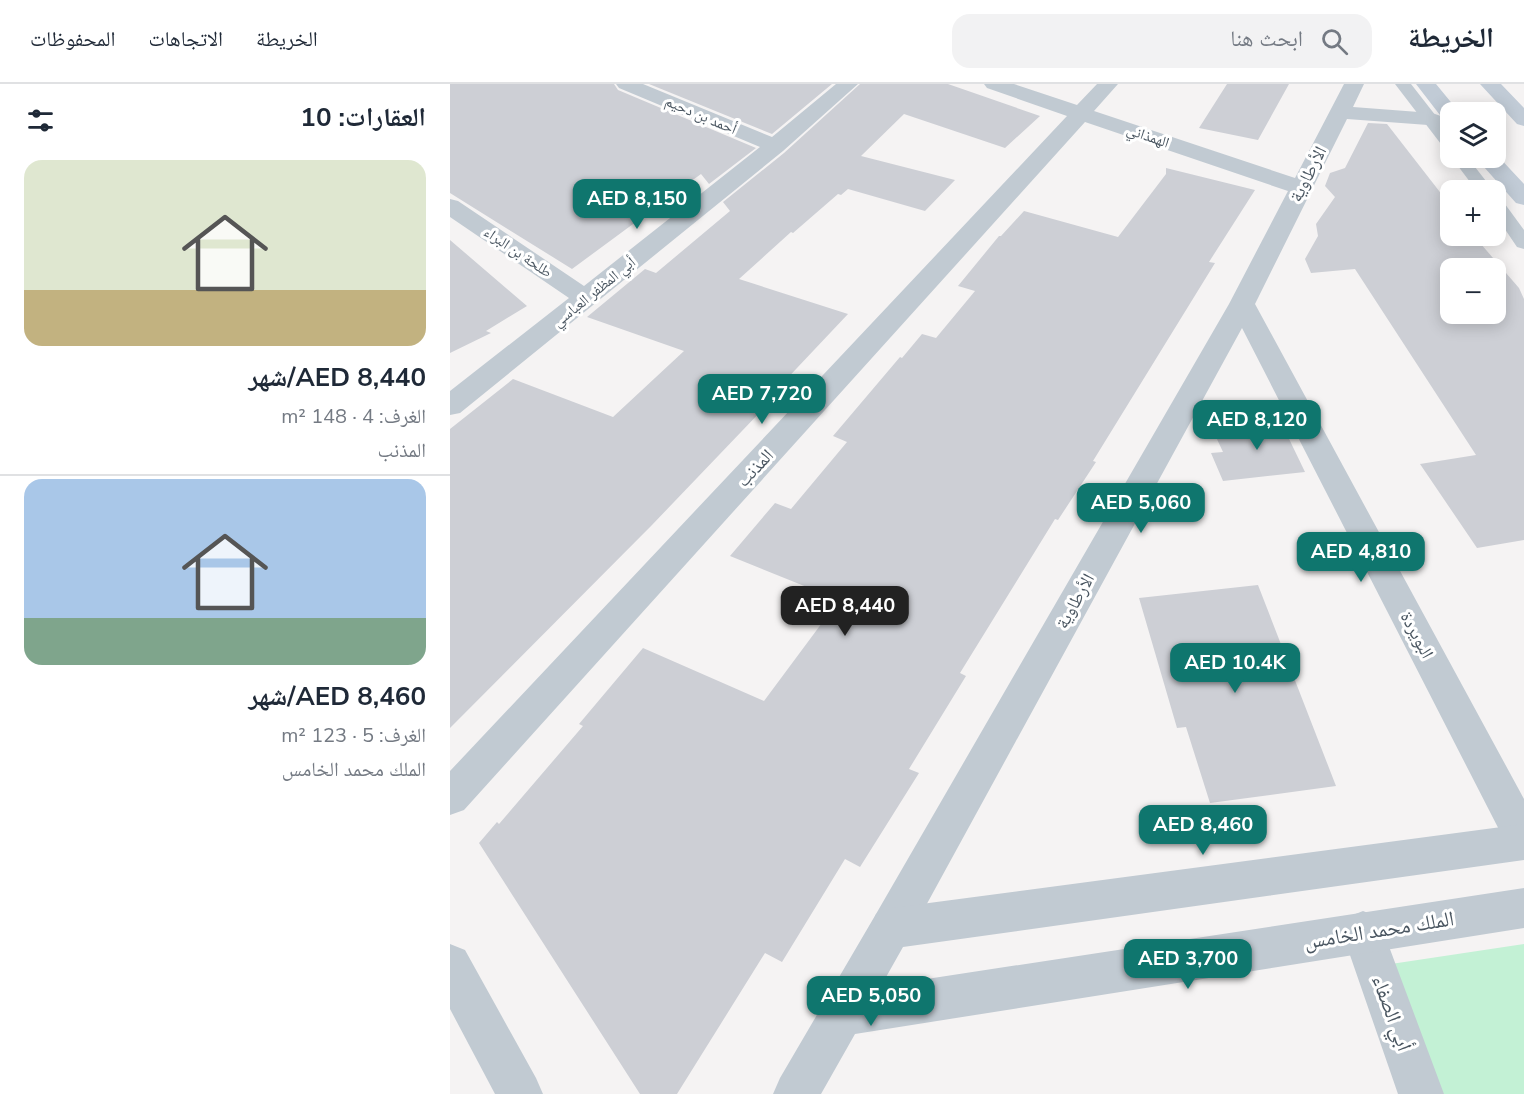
<!DOCTYPE html>
<html lang="ar">
<head>
<meta charset="utf-8">
<style>
	body { margin:0; font-family:"Nunito Sans","Noto Naskh Arabic",sans-serif; background:#f2f2f3; color:#1f2937; direction:rtl; height:100vh; display:flex; flex-direction:column; font-size:22px; white-space:nowrap }
	* { box-sizing:border-box; margin:0 }
	p { font-size:20px; color:#747a83 }
	.icon { flex:none; width:33px; height:33px; fill:none; stroke:currentColor; stroke-width:2; stroke-linecap:round; stroke-linejoin:round }
	.map { position:relative; flex:1; overflow:hidden; direction:ltr }
	.details { display:flex; flex-direction:column; background:#fff; width:450px }
	.details>* { flex:none }
	.tools { position:absolute; left:990px; top:18px; display:grid; gap:12px }
	.tools a { display:grid; place-items:center; width:66px; height:66px; border-radius:12px; background:#fff; box-shadow:0 3px 15px #0003; font-size:30px }
	.price { position:absolute; translate:-50% -51px; padding:0 14px; border-radius:12px; background:#0f766e; color:#fff; font-size:20px; line-height:39px; filter:drop-shadow(0 2px 3px #0008) }
	.price::after { content:''; position:absolute; left:50%; top:36px; width:18px; height:14px; margin-left:-9px; background:inherit; clip-path:polygon(0 0,100% 0,50% 100%) }
	.price.selected { background:#222; color:#fff }
	ul { padding:0; list-style:none }
	li { display:grid; align-content:center; gap:12px; height:318px; padding:0 24px }
	li+li { border-top:2px solid #e0e1e3 }
	li span { display:grid; place-items:center; height:186px; border-radius:18px; color:#555 }
	li>.icon { margin-inline-start:auto }
	span .icon { width:108px; height:108px; fill:#fffc; stroke-width:1 }
	li b { font-size:26px }
	h2 { display:flex; justify-content:space-between; align-items:center; height:72px; padding:0 24px; font-size:26px }
	header { display:flex; align-items:center; gap:36px; box-sizing:border-box; height:84px; padding:0 30px; background:#fff; border-bottom:2px solid #e0e1e3 }
	header strong { font-size:28px }
	nav { display:flex; gap:33px; margin-inline-start:auto; font-size:21px }
	.search { width:420px; height:54px; background:#f2f2f3; display:flex; align-items:center; gap:15px; box-sizing:border-box; padding:0 21px; border-radius:18px; color:#747a83; font-size:22px }
	main { display:flex; flex:1; min-height:0 }
	.map>svg:first-child { display:block }
</style>
</head>
<body>
<header>
<strong>الخريطة</strong>
<div class="search"><svg class="icon" aria-label="search" viewBox="0 0 24 24"><circle cx="10" cy="10" r="6"/><path d="M15 15l6 6"/></svg>ابحث هنا</div>
<nav><a>الخريطة</a><a>الاتجاهات</a><a>المحفوظات</a></nav>
</header>
<main>
<div class="map">
<svg width="1074" height="1010" viewBox="0 0 1074 1010">
	<rect width="100%" height="100%" fill="#f5f3f3"/>
	<path fill="#c3f1d5" d="M1074,860V1010H991L941,880Z"/>
	<path fill="#cdcfd5" fill-rule="evenodd" d="M0,0H164L168,6L306,64L259,100L251,90L122,185L0,109Z
		M199,0H382L322,50Z
		M410,0H498L590,32L555,64L454,30L411,72L505,96L475,127L398,105L391,111L388,110L343,149L341,148L289,195L398,230L330,302L334,303L202,441L0,644V345L63,295L163,333L234,267L137,233L195,185L206,189L280,127L273,118L334,69Z
		M777,0H839L808,56L749,44Z
		M918,39L937,40L1000,121V152H1024L1069,204L1074,215V456L1027,464L970,380L1026,371L905,185L861,189L855,175L868,152L866,140L885,113L875,102L880,89L895,84ZM1000,184H1046V230H1000Z
		M716,84L805,106L759,178L765,179L643,377L646,378L608,436L605,435L510,589L516,592L459,685L469,689L410,783L395,775L332,878L315,869L227,1010H190L29,759L47,738L49,740L133,642L129,640L193,564L314,617L389,516L280,472L325,419L341,425L397,358L383,352L450,273L452,274L472,250L486,254L525,207L508,202L549,152H551L574,127L668,153L716,90Z
		M0,156L77,222L36,247L41,249L0,269Z
		M828,332L855,388L773,397L761,369L773,368L766,353L794,350L788,336Z
		M808,501L886,702L760,719L736,643L727,644L689,514Z"/>
	<g fill="none" stroke-linecap="round" stroke-linejoin="round">
		<path fill="#c1cad2" fill-rule="evenodd" d="M945,0H961L1000,50V65L994,64Z
			M1002,74H1018L1043,106H1026Z
			M1046,115L1052,116L1074,146V165L1067,163L1046,132Z"/>
		<path fill="#c1cad2" fill-rule="evenodd" d="M166,0H193L322,53L386,0H408L333,67L10,329L0,331V307L119,214L0,133V115L8,117L134,202L310,63L169,4Z
			M534,0H564L627,21L647,0H668L644,27L845,94L894,0H914L903,23L982,29L1000,35V49L978,41L897,35L805,220L1074,715V772L1060,767L792,244L456,858L441,864L426,858L420,844L426,830L779,220L838,107L635,38L14,726L0,731V687L617,32L537,4Z
			M913,827L928,833L994,1010H948L892,848L898,833Z"/>
		<path fill="#c1cad2" fill-rule="evenodd" d="M1074,740V776L453,863L431,902L1074,804V844L405,950L371,1010H323L330,994L426,830L441,824Z
			M0,860L15,866L86,994L93,1010H45L0,925Z"/>
		<path fill="#c1cbd6" fill-rule="evenodd" d="M966,0H986L1009,28H1000V37L993,35Z
			M1030,0H1051L1074,24V42L1067,40Z
			M1046,70L1074,100V121L1066,119L1026,74H1046Z"/>
	</g>
	<g text-anchor="middle" dominant-baseline="central" stroke-width="6" stroke-linejoin="round" paint-order="stroke">
		<g font-size="15" fill="#4a5661" stroke="#fff">
			<text transform="translate(251 31) rotate(23)">أحمد بن دحيم</text>
			<text transform="translate(698 52) rotate(19)">الهمذاني</text>
			<text transform="translate(68 168) rotate(34)">طلحة بن البراء</text>
			<text transform="translate(144 208) rotate(-39)">أبي المظفر العباسي</text>
		</g>
		<g font-size="18" fill="#4a5661" stroke="#fff">
			<text transform="translate(858 90) rotate(-63)">الأرطاوية</text>
			<text transform="translate(305 384) rotate(-47)">المذنب</text>
			<text transform="translate(625 517) rotate(-61)">الأرطاوية</text>
			<text transform="translate(967 551) rotate(62)">البويردة</text>
		</g>
		<g font-size="21" fill="#4a5661" stroke="#fff">
			<text transform="translate(929 846) rotate(-9)">الملك محمد الخامس</text>
			<text transform="translate(942 929) rotate(70)">أبي الصفاء</text>
		</g>
	</g>
</svg>
<div class="tools">
<a><svg class="icon" aria-label="layers" viewBox="0 0 24 24"><path d="M12 4l9 5-9 5-9-5zM3 14l9 5 9-5"/></svg></a>
<a>+</a>
<a>−</a>
</div>
<b class="price" style="left:187px;top:146px">AED 8,150</b>
<b class="price" style="left:312px;top:341px">AED 7,720</b>
<b class="price" style="left:807px;top:367px">AED 8,120</b>
<b class="price" style="left:691px;top:450px">AED 5,060</b>
<b class="price" style="left:911px;top:499px">AED 4,810</b>
<b class="price selected" style="left:395px;top:553px">AED 8,440</b>
<b class="price" style="left:785px;top:610px">AED 10.4K</b>
<b class="price" style="left:753px;top:772px">AED 8,460</b>
<b class="price" style="left:738px;top:906px">AED 3,700</b>
<b class="price" style="left:421px;top:943px">AED 5,050</b>
</div>
<section class="details">
<h2>العقارات: 10<svg class="icon" aria-label="filters" viewBox="0 0 24 24"><path d="M4 7h16M4 17h16"/><circle cx="9" cy="7" r="2"/><circle cx="15" cy="17" r="2"/></svg></h2>
<ul>
<li><span style="background:linear-gradient(#dfe7d0 70%,#c2b280 0)"><svg class="icon" aria-label="home" viewBox="0 0 24 24"><path d="M3 11l9-7 9 7M6 9v11h12V9"/></svg></span><div><b>AED 8,440/شهر</b><p>الغرف: 4 · 148 m²</p><p>المذنب</p></div></li>
<li><span style="background:linear-gradient(#a9c7e8 75%,#7fa58c 0)"><svg class="icon" aria-label="home" viewBox="0 0 24 24"><path d="M3 11l9-7 9 7M6 9v11h12V9"/></svg></span><div><b>AED 8,460/شهر</b><p>الغرف: 5 · 123 m²</p><p>الملك محمد الخامس</p></div></li>
</ul>
</section>
</main>
</body>
</html>
